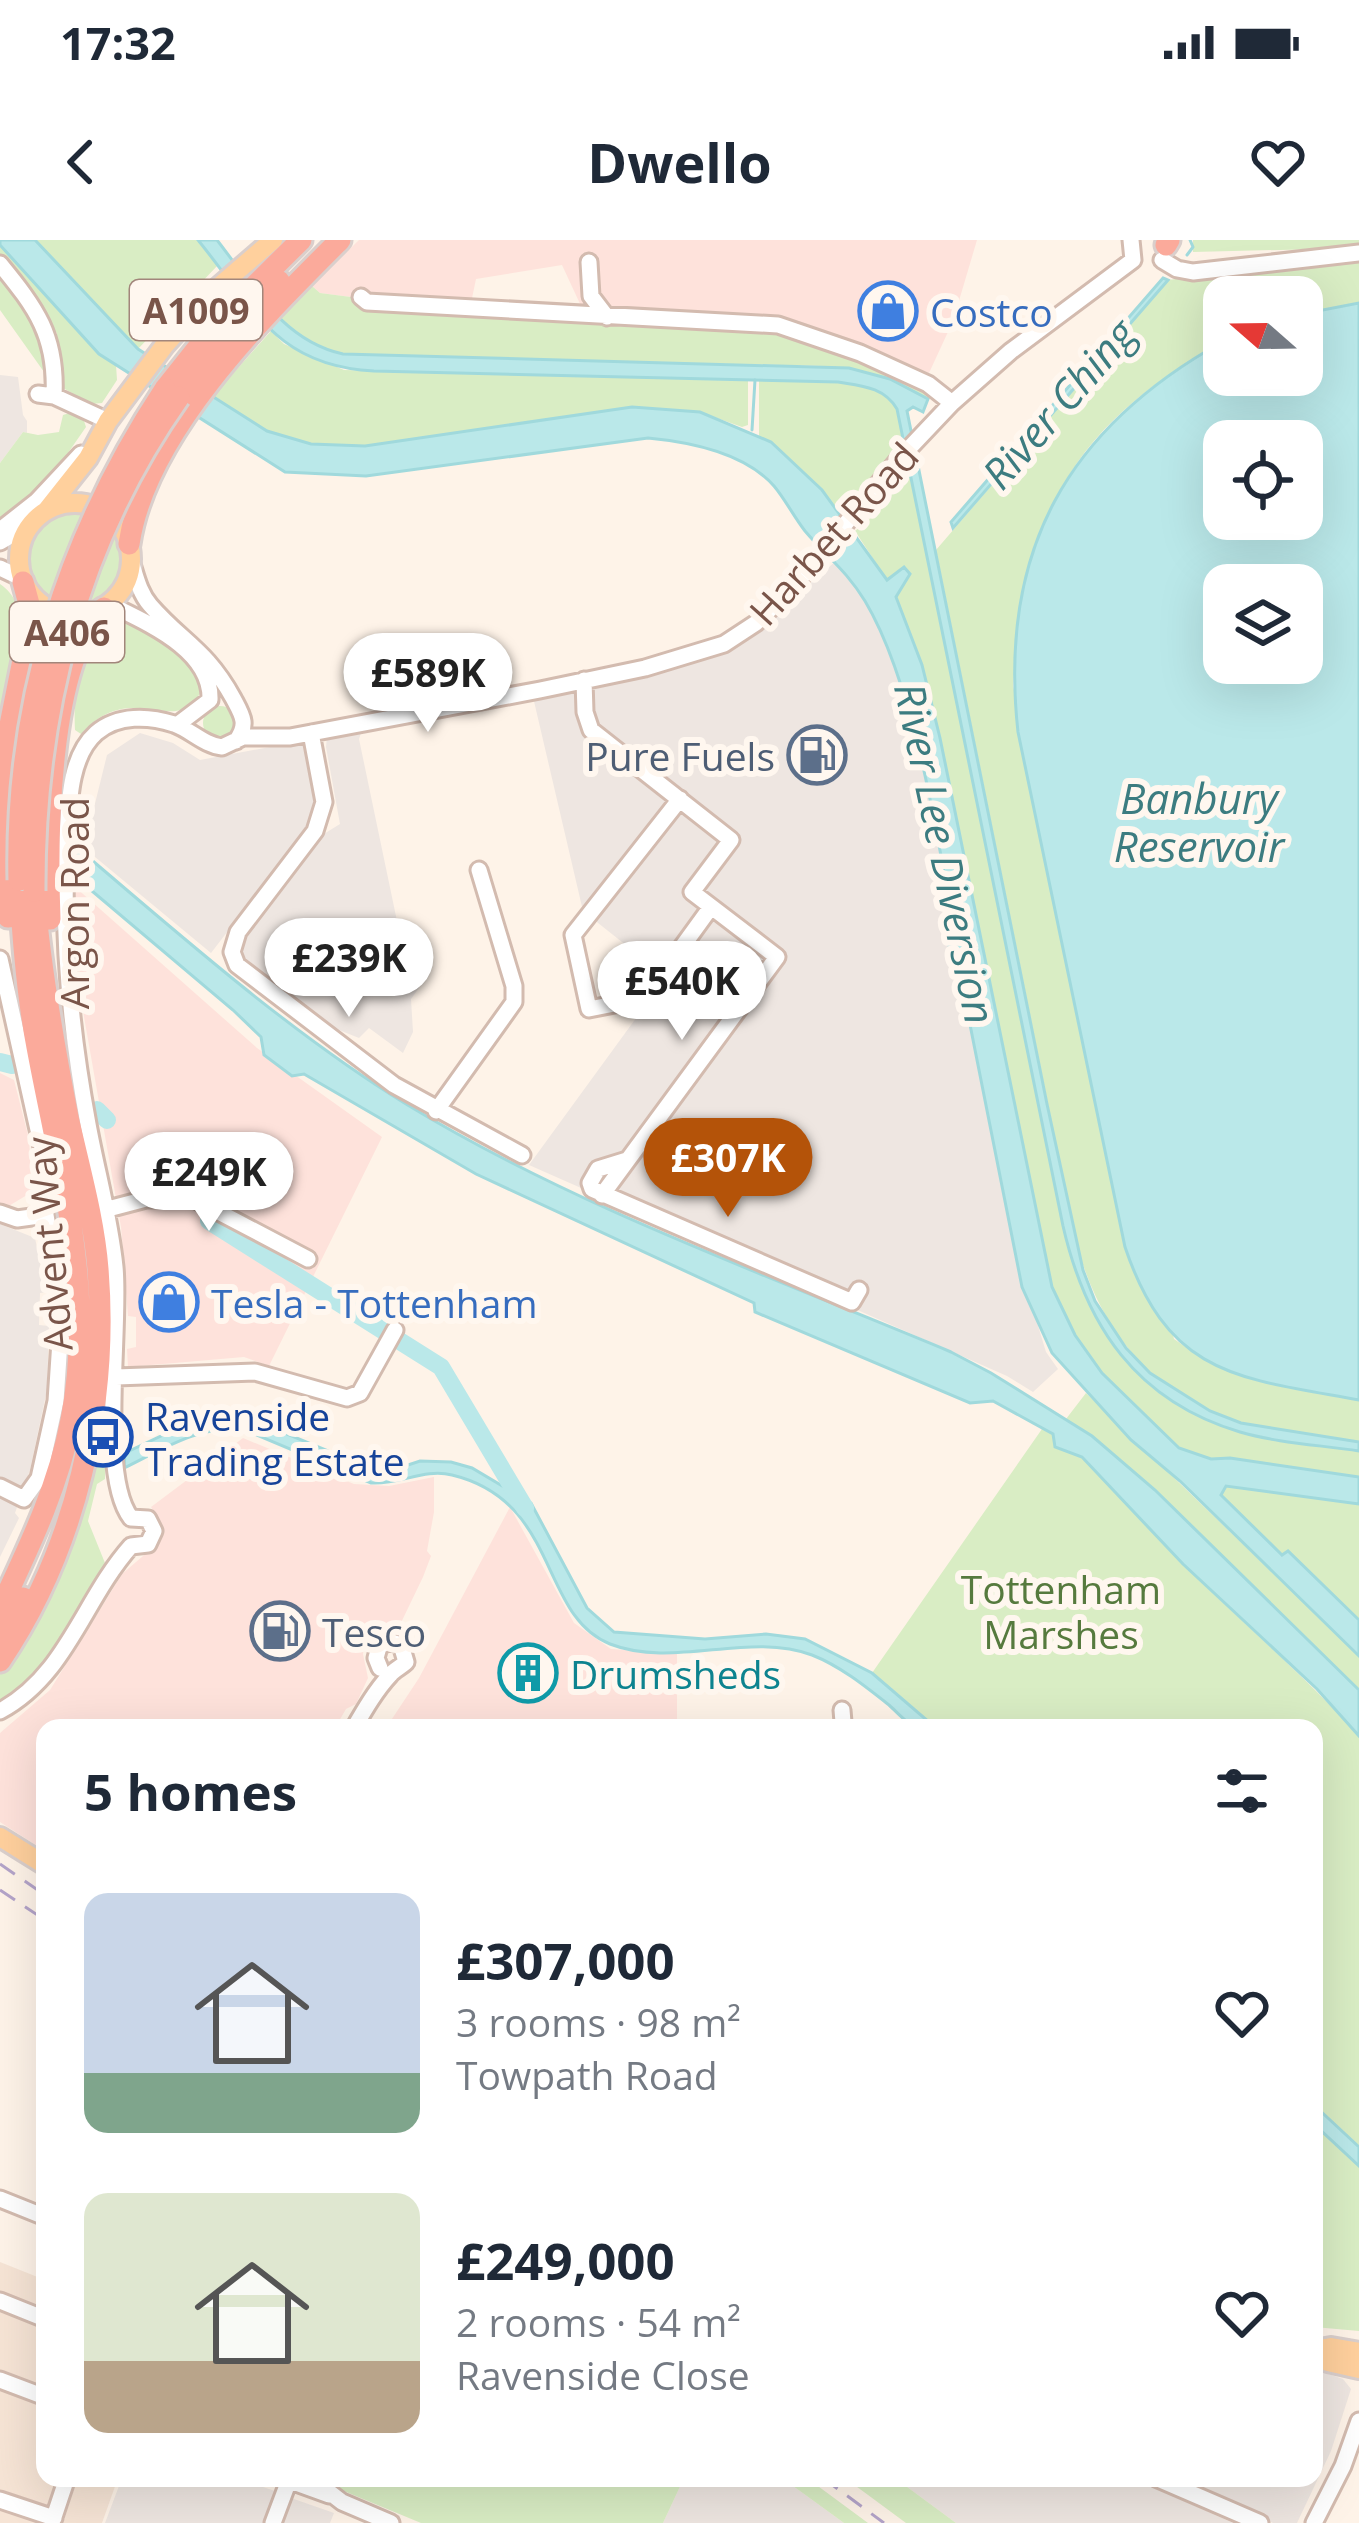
<!DOCTYPE html>
<html lang="en">
<head>
<meta charset="utf-8">
<style>
	body { margin:0; font-family:"Open Sans",sans-serif; background:#f2f2f3; color:#1f2937; height:100vh; display:flex; flex-direction:column; font-size:45px; white-space:nowrap }
	* { box-sizing:border-box; margin:0 }
	p { font-size:39px; color:#747a83 }
	.icon { flex:none; width:66px; height:66px; fill:none; stroke:currentColor; stroke-width:2; stroke-linecap:round; stroke-linejoin:round }
	.map { position:relative; flex:1; overflow:hidden }
	.panel { position:absolute; left:36px; top:1479px; width:1287px; height:768px; display:flex; flex-direction:column; background:#fff; border-radius:24px; box-shadow:0 12px 48px #0002 }
	.panel>* { flex:none }
	.needle { width:78px; rotate:290deg }
	.buttons { position:absolute; left:1203px; top:36px; display:grid; gap:24px }
	.buttons a { display:grid; place-items:center; width:120px; height:120px; border-radius:24px; background:#fff; box-shadow:0 12px 48px #0002; font-size:60px }
	.price { position:absolute; translate:-50% -102px; padding:0 27px; border-radius:42px; background:#fff; color:#222; font-size:39px; line-height:78px; filter:drop-shadow(0 3px 6px #0008) }
	.price::after { content:''; position:absolute; left:50%; top:72px; width:36px; height:27px; margin-left:-18px; background:inherit; clip-path:polygon(0 0,100% 0,50% 100%) }
	.price.current { background:#b45309; color:#fff }
	ul { padding:0; list-style:none }
	li { display:flex; align-items:center; gap:36px; height:300px; padding:0 48px }
	li span { display:grid; place-items:center; flex:none; width:336px; height:240px; border-radius:24px; color:#555 }
	li>.icon { margin-inline-start:auto }
	span .icon { width:144px; height:144px; fill:#fffc; stroke-width:1 }
	li b { font-size:51px }
	h2 { display:flex; justify-content:space-between; align-items:center; height:144px; padding:0 48px; font-size:51px }
	.status { display:flex; justify-content:space-between; align-items:center; height:84px; padding:0 60px; background:#fff; direction:ltr }
	.status svg { height:33px; fill:currentColor }
	header { display:flex; justify-content:space-between; align-items:center; height:156px; padding:0 48px; background:#fff; font-size:54px; font-weight:700 }
	.map>svg:first-child { display:block }
</style>
</head>
<body>
<div class="status"><b>17:32</b><svg viewBox="0 0 49 12"><path d="M0 12V9h3v3zM5 12V6h3v6zM10 12V3h3v9zM15 12V0h3v12zM26 1h20v11H26zM47 4h2v5h-2z"/></svg></div>
<header><svg class="icon" aria-label="back" viewBox="0 0 24 24"><path d="M15 5l-7 7 7 7"/></svg>Dwello<svg class="icon" aria-label="heart" viewBox="0 0 24 24"><path d="M12 20l-8-8c-3-5 5-10 8-4 3-6 11-1 8 4z"/></svg></header>
<div class="map">
<svg width="1359" height="2283" viewBox="0 0 1359 2283">
	<rect width="100%" height="100%" fill="#fef3e8"/>
	<path fill="#f6e4d5" d="M0,2022L45,2040V2238H58L43,2283H0Z
		M78,2238H118L102,2283H63Z"/>
	<path fill="#fee2db" d="M359,0H977L953,81L929,133L778,76L668,74L581,66L562,25L476,39L471,63L371,58L366,52L351,57L320,53L312,46Z
		M74,646L257,808L382,897L269,1126L244,1117L128,1127L127,1109L136,1107V1077L128,1076L121,987L80,754Z
		M0,833L14,840L29,899L32,952L7,967L0,963Z
		M243,1198L354,1244L389,1246L434,1237V1272L427,1311L431,1316L423,1337L397,1391L365,1396L363,1414L368,1438L356,1464L346,1469L335,1488H45V1611L0,1582V1493L50,1450L122,1334L157,1304L161,1285L151,1267Z
		M510,1267L574,1383L611,1409L677,1414V1488H386L419,1438Z"/>
	<path fill="#eee6e1" d="M0,135L18,137L23,175L27,181V193L23,192L0,223Z
		M837,320L867,364L905,446L936,552L1022,1033L1046,1112L1058,1129L1033,1152L1007,1136L529,925L666,737L583,671L533,457L761,386Z
		M362,490L359,499L407,729L419,748L411,759L413,792L403,813L369,788L359,798L334,788L251,729L240,710L248,691L319,597L340,584L326,507L327,496Z
		M140,493L173,503L200,520L297,502L307,505L320,552L315,578L211,713L89,612L85,604L107,515Z
		M0,984L35,998L46,1052L40,1053L39,1085L49,1086L47,1150L30,1230L15,1273L19,1278L0,1317Z
		M1314,2129L1343,2139L1351,2149L1331,2211L1297,2283H1273L1176,2238H1314Z
		M122,2238H236L275,2251L263,2283H105Z
		M684,2238H782L844,2283H663Z
		M895,2238H1133L1233,2283H956Z
		M291,2258L334,2273L330,2283H282Z"/>
	<path fill="#d9edc4" d="M35,0H198L218,25L138,109Z
		M1193,0H1359V8L1193,12Z
		M0,5L99,114L116,125L117,140L102,163L91,164L63,148L54,100L57,93L51,89L35,56L0,18Z
		M1359,16V63L1302,74V57H1224V101C1069,187 1027,273 1013,446L1174,1099C1230,1140 1293,1148 1359,1160V1202C1319,1197 1276,1195 1238,1182C1148,1154 1095,1083 1074,993L936,310L1168,40Z
		M0,33C27,66 43,96 49,139L0,70Z
		M312,46L320,53L351,57L357,66L551,81L642,79L794,93L931,151L928,159L868,132L823,126L343,115L306,102L280,79Z
		M271,91L284,104L344,130L748,139V185L742,187L700,172L632,167L365,206L311,204L267,191L211,158Z
		M759,140C791,140 871,134 892,162C900,172 901,187 903,199L842,275L822,250L759,196Z
		M73,172L83,178L86,187L52,236L0,280V223L23,192L38,195L59,192L63,175Z
		M908,225L1063,986C1086,1086 1136,1161 1240,1192C1278,1203 1320,1205 1359,1211V1237L1230,1218L1211,1219L1179,1208L1102,1133L1075,1095L1052,1047L940,498L922,425L896,357L910,334L887,340L855,291L873,276L871,270Z
		M28 319a47 47 0 1 1 94 0a47 47 0 1 1-94 0Z
		M0,344C43,373 8,442 0,480Z
		M112,380C149,381 187,412 203,445C191,485 160,467 131,468C109,469 95,479 81,494L75,490C73,456 79,398 112,380Z
		M203 483a17 17 0 1 1 34 0a17 17 0 1 1-34 0Z
		M1086,1153L1359,1416V1450L1155,1249L1066,1179Z
		M1042,1189C1084,1208 1146,1286 1181,1322C1240,1381 1303,1434 1359,1496V1907L1314,1865V1488H936L872,1433Z
		M103,1191H106L105,1239L97,1244L88,1281L105,1323L94,1347L39,1435L0,1465V1434L24,1397L74,1290Z
		M1225,1246L1359,1264V1380L1289,1311L1283,1316L1221,1255Z
		M1314,1884L1359,1926V2091L1314,2087Z
		M330,2238H684L663,2283H421L339,2249Z
		M782,2238H807L868,2283H844Z
		M845,2238H895L956,2283H906Z"/>
	<path fill="#bae8e9" stroke="#a0d9dc" stroke-width="3" fill-rule="evenodd" d="M0,0H35L138,109L267,191L311,204L365,206L632,167L700,172L771,202L822,250L887,340L904,327L910,334L896,357L922,425L940,498L1052,1047L1075,1095L1102,1133L1179,1208L1211,1219L1230,1218L1359,1237V1264L1226,1246L1221,1255L1282,1315L1288,1311L1359,1380V1416L1180,1241L1131,1200L1052,1113L1022,1047L957,719L951,720L949,705L955,697C939,601 914,443 865,361C846,330 827,317 805,291C794,277 785,259 774,246C744,212 690,202 648,198L366,236L285,232L99,114L0,5Z
		M198,0H217C253,46 283,101 343,114L849,128L890,139L928,159L923,172L913,167L907,171L1047,864L1083,1030L1095,1061L1126,1108L1150,1133L1210,1171L1241,1183L1359,1202V1211C1320,1205 1278,1203 1240,1192C1136,1161 1086,1086 1063,986L897,169C884,147 862,146 838,142L374,131C277,126 254,69 198,0Z
		M1163,38L1168,40L953,288L951,282Z
		M1359,63V1160C1239,1138 1169,1137 1125,1007L1018,492C998,311 1067,188 1224,101V135H1302V74ZM1224,201H1302V279H1224ZM1224,345H1302V423H1224Z
		M0,543C131,650 263,776 406,864C573,966 770,1036 951,1112L991,1133L1092,1196L1155,1250L1359,1450V1496L1317,1449L1183,1324L1082,1217L1055,1207L1053,1194L993,1161L970,1163L755,1072L754,1063L476,934L304,834L292,836L264,815L261,797L233,770L79,640L0,579Z
		M231,1175L248,1178L374,1230L390,1231L420,1221L451,1222L472,1228L531,1263L587,1368L614,1392L705,1399L766,1394L805,1399L872,1433L936,1488C930,1488 923,1490 917,1488C908,1485 897,1472 889,1465C865,1446 840,1426 812,1415C749,1391 674,1429 610,1404C539,1376 560,1261 452,1235C424,1228 400,1245 371,1243L245,1190C201,1184 163,1209 124,1228L125,1213L193,1181Z
		M1314,1865L1359,1907V1926L1314,1884Z"/>
	<g fill="none" stroke-linecap="round" stroke-linejoin="round">
		<path stroke="#a0d9dc" stroke-width="3" d="M1187,15L1193,7L1190,0
			M752,190L755,140"/>
		<path stroke="#bae8e9" stroke-width="18" d="M0,822L12,825
			M97,870L107,880
			M209,981L441,1127L525,1268"/>
		<defs>
			<path id="minor" d="M1131,0L1133,20
				M1162,20L1177,29L1193,32L1359,13
				M589,22L591,56L607,77
				M0,24C36,68 57,96 54,156
				M361,57L367,62L778,85L860,113L928,144L952,163
				M38,154L54,156L108,181
				M0,290L37,261L81,214
				M0,302L31,284
				M131,321C136,336 139,352 150,365C182,402 206,409 233,458C242,475 249,484 236,501
				M0,328L21,338
				M109,364C147,383 212,410 210,460L177,485
				M584,440L585,472L591,490L731,600L692,652L777,717L602,955
				M311,493L324,562L315,591L238,692L232,712L237,725L394,845L522,915
				M680,559L573,695L589,769L645,758L711,667
				M0,719L43,912L46,975L62,1071L56,1161L39,1238L24,1259L0,1247
				M436,871L514,762V746L479,630
				M627,920L598,929L590,943L592,949L852,1062L859,1050
				M108,969L146,959H194L308,1019
				M0,973L17,979L46,975
				M116,1137L255,1132L347,1158L360,1153L395,1090
				M131,1278C98,1236 121,1087 115,1027C110,978 97,933 88,884C70,788 61,693 67,595C69,562 70,516 96,493C118,474 149,476 174,484C191,490 204,505 222,507L243,497H290L540,450L645,428L724,404L756,383L795,345L899,219L952,163L1011,111L1133,20
				M131,1306L148,1304L154,1291L148,1279L131,1278
				M0,1471C67,1435 83,1360 131,1306
				M354,1488C365,1469 376,1450 390,1435C394,1430 401,1427 406,1422L401,1405L388,1401L379,1407L376,1418L380,1428
				M838,1488L843,1482L842,1470
				M0,1959L45,1977
				M0,2061L45,2079
				M0,2140L45,2157
				M282,2238L329,2255
				M311,2238L342,2262L391,2283
				M1156,2238L1260,2283
				M0,2260L54,2278
				M52,2283L67,2238
				M273,2283L288,2243
				M1314,2283L1343,2226L1359,2181"/>
			<path id="major" d="M19 319a56 56 0 1 1 112 0a56 56 0 1 1-112 0Z
				M46,271L88,218L108,181L164,106L215,50L273,0
				M0,1597L45,1625
				M1314,2110L1331,2107L1359,2112
				M1314,2112L1328,2122L1359,2129"/>
			<path id="highway" d="M1166,5L1169,0
				M165,149L219,81L301,0
				M179,157L215,110L279,41
				M129,304C145,193 263,77 340,0
				M8,677L5,630L8,495L32,375L23,342
				M50,679C47,602 47,421 104,368
				M0,1369C29,1307 58,1248 71,1180C96,1053 60,931 37,807C27,756 23,703 20,651
				M0,1395L23,1358
				M0,1421C76,1309 109,1164 98,1029C94,978 79,927 68,877C53,801 40,727 34,651"/>
		</defs>
		<use href="#minor" stroke="#d3bbaf" stroke-width="21"/>
		<use href="#major" stroke="#dacfcc" stroke-width="24"/>
		<use href="#highway" stroke="#dacfcc" stroke-width="27"/>
		<use href="#minor" stroke="#fff" stroke-width="15"/>
		<use href="#major" stroke="#ffd09d" stroke-width="18"/>
		<use href="#highway" stroke="#fbaa9b" stroke-width="21"/>
		<path stroke="#b4a4c9" stroke-width="3" stroke-dasharray="18 12" stroke-linecap="butt" d="M0,1624L45,1655
			M0,1650L45,1680
			M823,2238L884,2283"/>
		<defs>
			<path id="highway-bridge" d="M19,640C15,463 68,296 165,149
				M34,651C33,475 76,302 179,157"/>
		</defs>
		<use href="#highway-bridge" stroke="#dacfcc" stroke-width="27" stroke-linecap="butt"/>
		<use href="#highway-bridge" stroke="#fbaa9b" stroke-width="21"/>
	</g>
	<defs>
		<symbol id="shop-ring" viewBox="-11 -11 22 22"><circle r="9.5" fill="#fff7ef" stroke="#3f7fe0" stroke-width="1.5"/><path d="M-5-2.5h2.3a2.7 3.5 0 0 1 5.4 0H5L5.5 6h-11ZM-1.5-2.5h3a1.5 2.3 0 0 0-3 0Z" fill="#3f7fe0"/></symbol>
		<symbol id="fuel-ring" viewBox="-11 -11 22 22"><circle r="9.5" fill="#fff7ef" stroke="#5c6f8a" stroke-width="1.5"/><path d="M-5.5-6h7V0h2V4h1.3V-2.5L3-4.5l.8-.8L6-3V5H2.5V1h-1V6h-7ZM-4.2-4.7v3.2H.2V-4.7Z" fill="#5c6f8a"/></symbol>
		<symbol id="bus-ring" viewBox="-11 -11 22 22"><circle r="9.5" fill="#fff7ef" stroke="#1a4fb4" stroke-width="1.5"/><path d="M-5-6H5V4H4V6H2V4H-2V6H-4V4H-5ZM-3.5-4V0h7V-4ZM-3.5 1.2v1.5H-2V1.2ZM2 1.2v1.5H3.5V1.2Z" fill="#1a4fb4"/></symbol>
		<symbol id="building-ring" viewBox="-11 -11 22 22"><circle r="9.5" fill="#fff7ef" stroke="#0f9aa8" stroke-width="1.5"/><path d="M-4-6H4V6H1V3H-1V6H-4ZM-2.5-4.3h1.7v1.8h-1.7ZM.8-4.3h1.7v1.8H.8ZM-2.5-1h1.7V.8h-1.7ZM.8-1h1.7V.8H.8Z" fill="#0f9aa8"/></symbol>
	</defs>
	<g fill-rule="evenodd">
		<use href="#shop-ring" x="855" y="38" width="66" height="66"/>
		<use href="#fuel-ring" x="784" y="482" width="66" height="66"/>
		<use href="#shop-ring" x="136" y="1029" width="66" height="66"/>
		<use href="#bus-ring" x="70" y="1164" width="66" height="66"/>
		<use href="#fuel-ring" x="247" y="1358" width="66" height="66"/>
		<use href="#building-ring" x="495" y="1400" width="66" height="66"/>
	</g>
	<g text-anchor="middle" dominant-baseline="central" stroke-width="12" stroke-linejoin="round" paint-order="stroke">
		<g fill="#fff7ef" stroke="#a2867b" stroke-width="3">
			<rect x="130" y="40" width="132" height="60" rx="9"/>
			<rect x="10" y="362" width="114" height="60" rx="9"/>
		</g>
		<g font-size="36" font-weight="bold" fill="#7a5549">
			<text x="196" y="70">A1009</text>
			<text x="67" y="392">A406</text>
		</g>
		<g font-size="39" fill="#366cbe" stroke="#fff7ef" text-anchor="start">
			<text x="930" y="71">Costco</text>
			<text x="211" y="1062">Tesla - Tottenham</text>
		</g>
		<g font-size="39" fill="#7a5549" stroke="#fff7ef">
			<text transform="translate(833 293) rotate(-48)">Harbet Road</text>
			<text transform="translate(73 663) rotate(-90)">Argon Road</text>
			<text transform="translate(48 1004) rotate(-95)">Advent Way</text>
		</g>
		<g font-size="39" fill="#4e5e75" stroke="#fff7ef" text-anchor="end">
			<text x="775" y="515">Pure Fuels</text>
			<text x="322" y="1391" text-anchor="start">Tesco</text>
		</g>
		<g font-size="39" fill="#164399" stroke="#fff7ef" text-anchor="start">
			<text x="145" y="1175">Ravenside<tspan x="145" dy="45">Trading Estate</tspan></text>
		</g>
		<g font-size="39" fill="#567a3e" stroke="#fff7ef">
			<text x="1061" y="1348">Tottenham<tspan x="1061" dy="45">Marshes</tspan></text>
		</g>
		<g font-size="39" fill="#0d838f" stroke="#fff7ef" text-anchor="start">
			<text x="570" y="1433">Drumsheds</text>
		</g>
		<g font-size="42" font-style="italic" fill="#3c7c80" stroke="#fff7ef">
			<text transform="translate(1058 163) rotate(-49)">River Ching</text>
			<text x="1199" y="557">Banbury<tspan x="1199" dy="48">Reservoir</tspan></text>
			<text transform="translate(946 613) rotate(78)">River Lee Diversion</text>
		</g>
	</g>
</svg>
<div class="buttons">
<a><svg class="needle" viewBox="-14 -14 28 28"><path d="M0-13l5 13h-10z" fill="#e53935"/><path d="M0 13l5-13h-10z" fill="#747a83"/></svg></a>
<a><svg class="icon" aria-label="locate" viewBox="0 0 24 24"><circle cx="12" cy="12" r="6"/><path d="M12 2v4M12 18v4M2 12h4M18 12h4"/></svg></a>
<a><svg class="icon" aria-label="layers" viewBox="0 0 24 24"><path d="M12 4l9 5-9 5-9-5zM3 14l9 5 9-5"/></svg></a>
</div>
<b class="price" style="left:428px;top:495px">£589K</b>
<b class="price" style="left:349px;top:780px">£239K</b>
<b class="price" style="left:682px;top:803px">£540K</b>
<b class="price current" style="left:728px;top:980px">£307K</b>
<b class="price" style="left:209px;top:994px">£249K</b>
<section class="panel">
<h2>5 homes<svg class="icon" aria-label="filters" viewBox="0 0 24 24"><path d="M4 7h16M4 17h16"/><circle cx="9" cy="7" r="2"/><circle cx="15" cy="17" r="2"/></svg></h2>
<ul>
<li><span style="background:linear-gradient(#c9d6e8 75%,#7fa58c 0)"><svg class="icon" aria-label="home" viewBox="0 0 24 24"><path d="M3 11l9-7 9 7M6 9v11h12V9"/></svg></span><div><b>£307,000</b><p>3 rooms · 98 m²</p><p>Towpath Road</p></div><svg class="icon" aria-label="heart" viewBox="0 0 24 24"><path d="M12 20l-8-8c-3-5 5-10 8-4 3-6 11-1 8 4z"/></svg></li>
<li><span style="background:linear-gradient(#dfe7d0 70%,#b9a48a 0)"><svg class="icon" aria-label="home" viewBox="0 0 24 24"><path d="M3 11l9-7 9 7M6 9v11h12V9"/></svg></span><div><b>£249,000</b><p>2 rooms · 54 m²</p><p>Ravenside Close</p></div><svg class="icon" aria-label="heart" viewBox="0 0 24 24"><path d="M12 20l-8-8c-3-5 5-10 8-4 3-6 11-1 8 4z"/></svg></li>
</ul>
</section>
</div>
</body>
</html>
